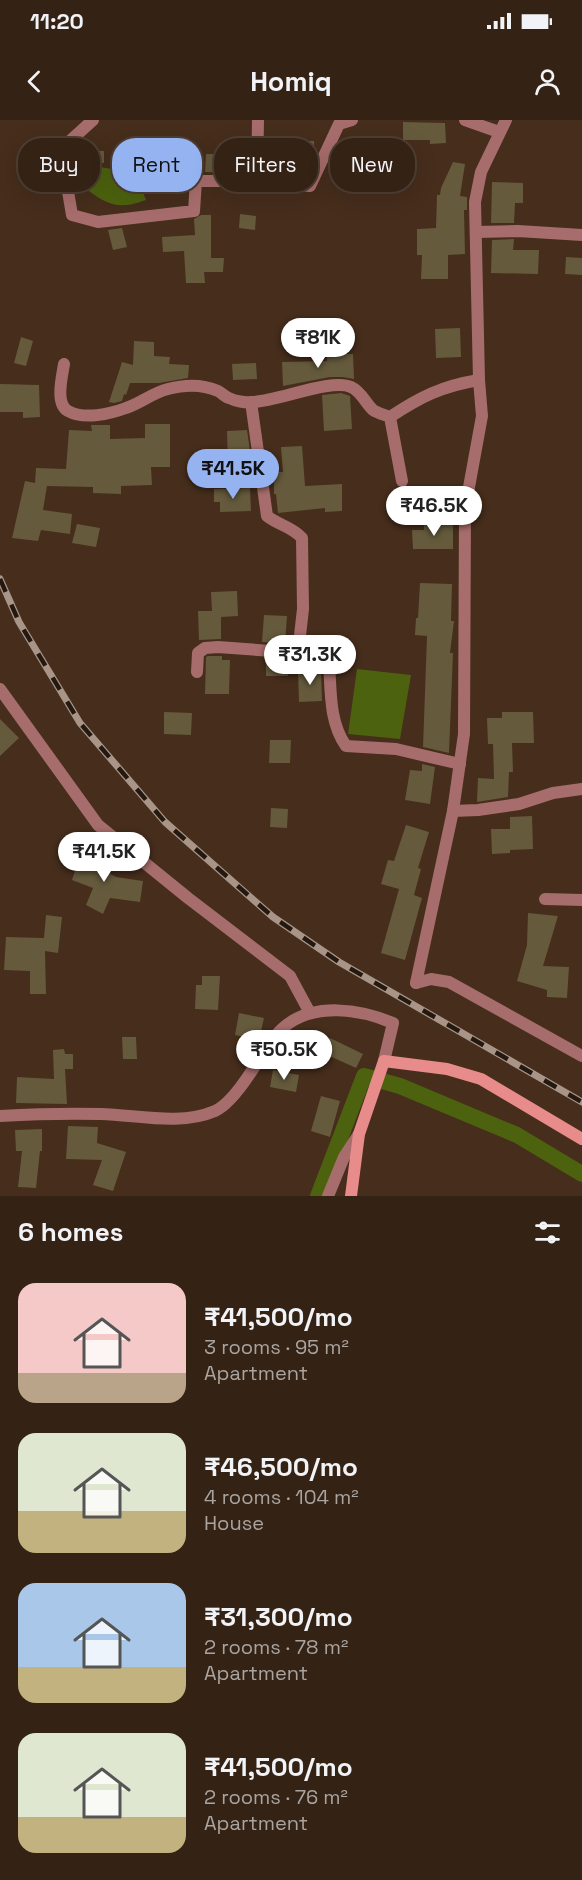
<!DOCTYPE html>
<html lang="en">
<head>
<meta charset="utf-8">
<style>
	body { margin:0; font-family:"Space Grotesk",sans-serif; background:#3c2a1e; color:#f1f3f6; height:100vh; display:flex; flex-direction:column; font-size:22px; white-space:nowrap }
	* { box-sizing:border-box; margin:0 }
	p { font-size:20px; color:#a9a4a0 }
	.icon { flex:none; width:33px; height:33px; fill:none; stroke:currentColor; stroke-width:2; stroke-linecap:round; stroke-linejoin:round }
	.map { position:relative; height:1076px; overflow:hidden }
	.details { display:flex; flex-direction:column; background:#342215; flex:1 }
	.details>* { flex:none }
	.hud { position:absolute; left:18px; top:18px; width:546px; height:54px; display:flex; gap:12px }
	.price { position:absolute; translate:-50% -51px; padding:0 14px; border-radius:21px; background:#fff; color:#222; font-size:20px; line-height:39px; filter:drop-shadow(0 2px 3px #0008) }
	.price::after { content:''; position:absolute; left:50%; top:36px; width:18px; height:14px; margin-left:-9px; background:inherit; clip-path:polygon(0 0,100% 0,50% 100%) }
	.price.on { background:#95b2f1; color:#111 }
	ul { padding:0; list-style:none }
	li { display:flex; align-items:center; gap:18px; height:150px; padding:0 18px }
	li span { display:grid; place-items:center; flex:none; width:168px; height:120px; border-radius:18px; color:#555 }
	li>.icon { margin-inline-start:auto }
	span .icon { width:72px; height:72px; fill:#fffc; stroke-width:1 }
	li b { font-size:26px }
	h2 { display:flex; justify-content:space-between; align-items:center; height:72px; padding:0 18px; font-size:26px }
	.pill { padding:0 21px; border-radius:24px; background:#342215; box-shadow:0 6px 24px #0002,0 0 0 2px #4e3f34; font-size:21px; line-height:54px }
	.pill.on { background:#95b2f1; color:#111 }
	.status { display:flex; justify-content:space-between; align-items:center; height:42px; padding:0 30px; background:#342215; direction:ltr }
	.status svg { height:16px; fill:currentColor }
	header { display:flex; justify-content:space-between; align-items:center; height:78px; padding:0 18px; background:#342215; font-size:27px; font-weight:700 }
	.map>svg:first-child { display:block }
</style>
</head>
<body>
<div class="status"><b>11:20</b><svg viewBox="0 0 49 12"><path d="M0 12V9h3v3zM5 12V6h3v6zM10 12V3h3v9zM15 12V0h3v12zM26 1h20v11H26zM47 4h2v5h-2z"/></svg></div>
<header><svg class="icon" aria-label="back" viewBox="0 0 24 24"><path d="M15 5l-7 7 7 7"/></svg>Homiq<svg class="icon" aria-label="person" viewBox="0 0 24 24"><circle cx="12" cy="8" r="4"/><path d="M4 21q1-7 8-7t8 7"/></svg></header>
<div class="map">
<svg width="582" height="1076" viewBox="0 0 582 1076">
	<rect width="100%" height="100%" fill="#462d1c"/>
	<path fill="#4c620e" d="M94,46L118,50L126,63L142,70L146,80C117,91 106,84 82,66L81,50Z
		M357,549L411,555L400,619L348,614Z"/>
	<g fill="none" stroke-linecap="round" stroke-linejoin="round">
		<path stroke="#4c620e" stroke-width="16" d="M318,1076L364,956L400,966L517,1015L582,1054"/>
	</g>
	<path fill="#655a3c" d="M403,2L445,3L446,23L430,24V20H403Z
		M296,21H314V39H296Z
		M81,30L104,31V43L81,42Z
		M206,34L244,35L243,53L205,52Z
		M453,42L465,44L460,76L467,77V90H464L465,134L448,135V159H421L422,135H417V109L436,108L437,75H440L441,68Z
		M358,47L380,51L378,68L355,65Z
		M492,62L523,63V83H515L514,103H491Z
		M240,94L256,96L255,110L239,108Z
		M201,95H211V138H224L223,152H204L205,163H186L184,131L163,132L162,117L195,115L194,99Z
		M122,108L127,127L113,130L108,110Z
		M514,119L513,130H539L538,154L491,153L492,120Z
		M566,137L582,138V155L565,154Z
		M460,208L461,237L436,238L435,209Z
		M21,217L33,221L26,246L14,243Z
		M134,221L154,222V236L170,237L169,244L189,245L188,258L159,263H130L126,275L124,274L122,281L114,283L109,282L122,242L133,245Z
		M327,234H353L354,259L343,257H330L283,266L282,242L327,241Z
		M256,243L257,259L233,260L232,244Z
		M0,264L39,265L40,297L23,298V292H0Z
		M341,273L350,276L352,309L324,311L322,275Z
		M145,304H170V347H151L152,365L121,366V374L93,373V367L47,366L43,390L72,394L70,414L41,410L38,421L12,418L25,361L35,363L36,348L66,349L69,310L92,311L91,305H110V319L145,318Z
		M247,310L252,345L228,346L227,311Z
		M302,326L305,366L342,364V391L325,392V388L278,393L276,374H274V352H283L281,327Z
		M250,368L251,391L220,392V382H214V369Z
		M424,403H453V429H413L412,410H424Z
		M77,404L100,408L96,427L72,423Z
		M420,463L452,464L451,501H454L450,533H453L449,633L423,627L427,516L415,515L416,498H418Z
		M237,471L238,496L221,497V519L199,520L198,491H212L211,472Z
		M264,495L287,496L285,524L262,522Z
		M208,536H222V540H230L229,574H205L206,537Z
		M266,539L287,540L288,556H266Z
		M298,551H321L322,581L299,582Z
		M164,592L192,593L191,615L164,614Z
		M502,592H533L534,623H512L513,652H509L508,677L477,682L478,658L494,659L493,624H488L487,598H502Z
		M0,599L19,618L0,636Z
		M270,620H291L290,643H269Z
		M422,644L435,647L430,684L405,680L410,650L422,651Z
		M271,688L288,689L287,708L270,707Z
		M532,696L533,729L510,730V733L492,734L491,709H510V697Z
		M406,705L429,712L418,748L421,749L414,775L422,778L405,840L381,833L399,769L381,764L388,740L394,741Z
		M83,726L100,735L96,746L116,757L143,761L140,782L110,778L103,794L86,785L93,768L72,760Z
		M528,793L558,796L543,846L569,847L567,878L547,877V870L517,861L527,825Z
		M46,795L62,797L58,833L45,831L46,874H30V851L4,850L6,817L44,818Z
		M202,856H220L218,890L195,889L196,865H202Z
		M239,893L264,898L259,920L235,915Z
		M122,917H136L137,939H123Z
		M330,918L363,934L356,948L323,933Z
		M64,929L65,934H73V949H65L67,984L16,983L17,957L54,959L53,930Z
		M273,950L299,955L296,972L270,967Z
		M321,976L340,981L330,1017L311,1011Z
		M68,1006L98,1007L97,1023L126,1032L113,1071L93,1065L102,1040L66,1039Z
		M42,1009V1031H40L36,1068L18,1067L22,1031H16L15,1010Z"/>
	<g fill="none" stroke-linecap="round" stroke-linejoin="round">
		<path stroke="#a76d6c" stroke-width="12" d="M93,0L71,20L64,48L72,95L98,102L194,91L196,61H257L258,0
			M465,0L499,12
			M257,61L310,66L339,4L352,0
			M477,112L518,111L582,115
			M64,244C62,257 55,284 68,291C84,300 110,294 126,288C141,283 152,273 168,269C183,265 202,264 218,271C222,273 225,277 229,278C235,281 245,283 252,282C276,282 331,258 351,267C362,272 365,283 373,290C377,293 385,295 390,297C420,277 442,266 479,260
			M251,282L267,396C280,406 291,406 302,418L303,489L298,533
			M390,297L402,361
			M197,552L198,533L205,528L218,527L298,533L329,542C331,571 329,602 346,626L396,629L460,644
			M0,569L98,705L188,778L290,856L310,893
			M453,691L478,690L519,684L553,673L582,669
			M545,779L582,780
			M416,863L431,859L449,862L582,936
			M0,996C34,994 67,993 101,994C138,995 180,1006 215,991C228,985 241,967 249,955C258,942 273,915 284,907C314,882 360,889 393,903L384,941
			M328,1076L344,1037L359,1014"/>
		<path stroke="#a76d6c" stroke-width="12" d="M416,863L453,691L464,614L465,389L482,296L479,260L475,82L481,52L506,0"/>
		<path stroke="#e88b8b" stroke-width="12" d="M351,1076L359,1014L384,941L447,949L481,959L582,1019"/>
		<defs>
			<path id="rail" d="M0,459L19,502L80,603L165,702L273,797L339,842L582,982"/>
		</defs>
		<use href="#rail" stroke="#a99588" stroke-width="7"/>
		<use href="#rail" stroke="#241911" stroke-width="4.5" stroke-dasharray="14" stroke-linecap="butt"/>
	</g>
</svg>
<b class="price" style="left:318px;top:249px">₹81K</b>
<b class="price on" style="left:233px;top:380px">₹41.5K</b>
<b class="price" style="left:434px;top:417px">₹46.5K</b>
<b class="price" style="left:310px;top:566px">₹31.3K</b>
<b class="price" style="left:104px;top:763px">₹41.5K</b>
<b class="price" style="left:284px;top:961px">₹50.5K</b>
<div class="hud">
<a class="pill">Buy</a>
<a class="pill on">Rent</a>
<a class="pill">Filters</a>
<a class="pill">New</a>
</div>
</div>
<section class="details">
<h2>6 homes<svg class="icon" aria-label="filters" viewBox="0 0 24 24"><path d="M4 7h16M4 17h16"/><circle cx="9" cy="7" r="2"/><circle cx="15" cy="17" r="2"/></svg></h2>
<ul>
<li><span style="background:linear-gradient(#f6c9c9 75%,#b9a48a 0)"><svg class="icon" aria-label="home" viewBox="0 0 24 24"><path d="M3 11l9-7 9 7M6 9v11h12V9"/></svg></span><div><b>₹41,500/mo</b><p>3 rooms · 95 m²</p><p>Apartment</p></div></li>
<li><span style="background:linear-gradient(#dfe7d0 65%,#c2b280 0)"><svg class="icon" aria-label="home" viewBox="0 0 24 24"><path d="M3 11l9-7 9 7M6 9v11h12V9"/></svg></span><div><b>₹46,500/mo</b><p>4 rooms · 104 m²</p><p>House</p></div></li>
<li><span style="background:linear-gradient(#a9c7e8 70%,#c2b280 0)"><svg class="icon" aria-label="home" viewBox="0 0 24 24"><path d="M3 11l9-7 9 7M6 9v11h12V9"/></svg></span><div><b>₹31,300/mo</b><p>2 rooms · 78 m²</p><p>Apartment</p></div></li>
<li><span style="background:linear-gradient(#dfe7d0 70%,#c2b280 0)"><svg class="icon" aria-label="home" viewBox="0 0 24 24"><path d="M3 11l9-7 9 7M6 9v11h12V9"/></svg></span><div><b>₹41,500/mo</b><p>2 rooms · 76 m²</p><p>Apartment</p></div></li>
</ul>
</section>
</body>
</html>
